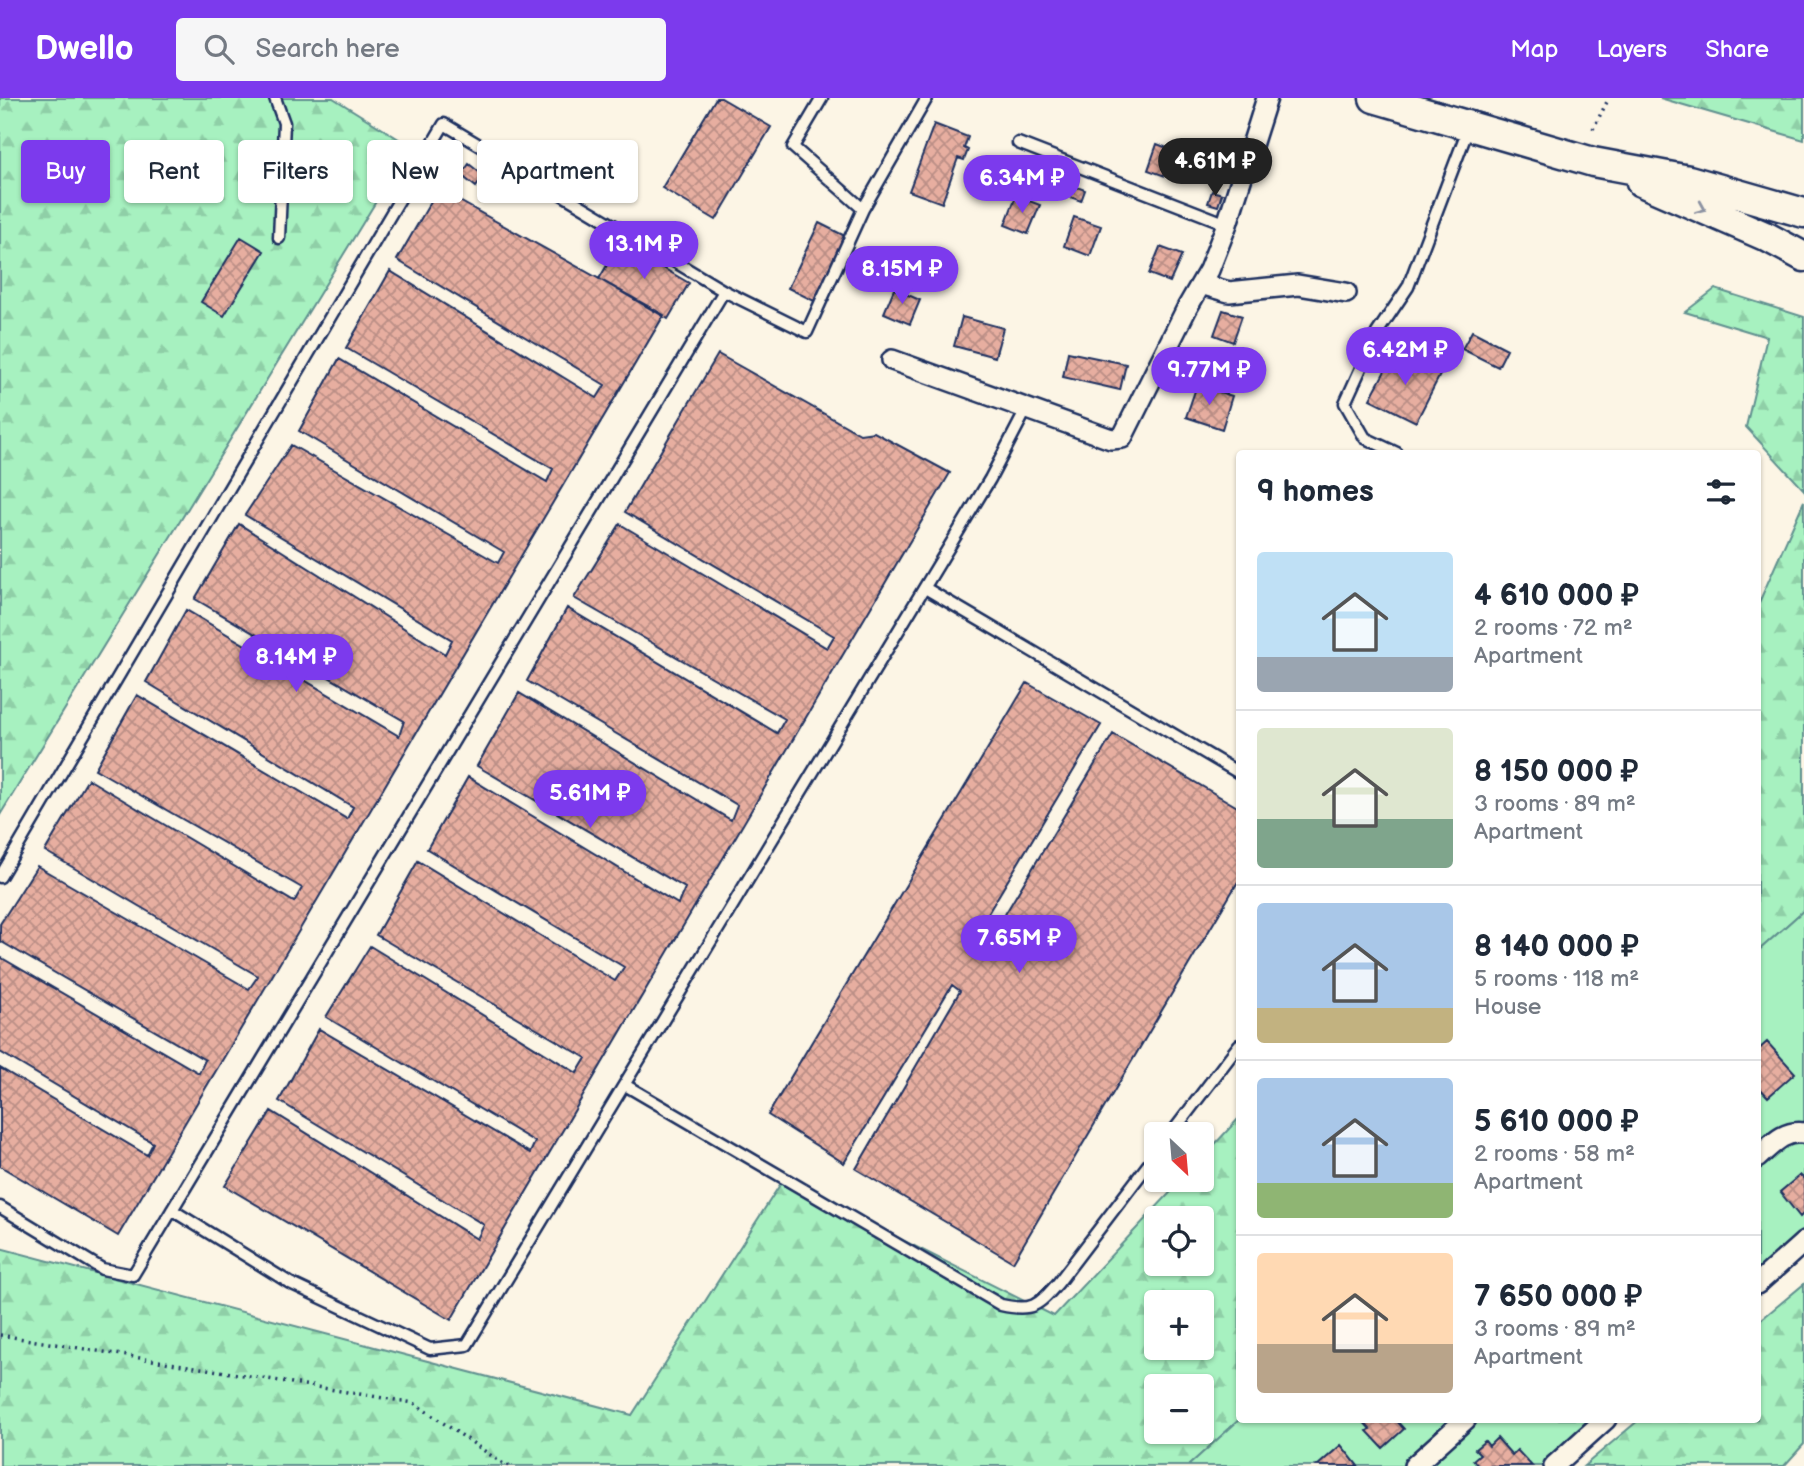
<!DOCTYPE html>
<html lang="en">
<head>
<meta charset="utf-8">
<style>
	body { margin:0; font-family:"Balsamiq Sans",sans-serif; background:#f6f6f7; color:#1f2937; height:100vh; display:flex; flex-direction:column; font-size:26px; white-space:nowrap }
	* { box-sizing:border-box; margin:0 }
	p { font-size:23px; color:#747a83 }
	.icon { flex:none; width:38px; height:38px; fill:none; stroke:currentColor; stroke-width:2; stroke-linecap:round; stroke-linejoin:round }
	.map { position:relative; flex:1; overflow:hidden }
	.drawer { position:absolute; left:1236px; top:352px; width:525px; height:973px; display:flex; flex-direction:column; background:#fff; border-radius:7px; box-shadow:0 2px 5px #0004 }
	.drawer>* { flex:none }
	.banner { position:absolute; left:21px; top:42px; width:665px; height:63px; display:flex; gap:14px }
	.needle { width:46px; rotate:154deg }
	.controls { position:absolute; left:1144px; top:1024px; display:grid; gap:14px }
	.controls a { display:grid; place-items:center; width:70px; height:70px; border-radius:7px; background:#fff; box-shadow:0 2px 5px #0004; font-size:35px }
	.price { position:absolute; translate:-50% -60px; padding:0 16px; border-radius:24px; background:#7c3aed; color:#fff; font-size:23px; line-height:46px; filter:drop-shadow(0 2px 4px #0008) }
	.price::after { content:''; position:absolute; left:50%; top:42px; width:21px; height:16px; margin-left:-10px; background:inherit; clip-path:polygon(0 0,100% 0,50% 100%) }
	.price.current { background:#222; color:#fff }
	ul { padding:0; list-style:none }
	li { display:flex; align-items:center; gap:21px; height:175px; padding:0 21px }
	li+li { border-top:2px solid #e0e1e3 }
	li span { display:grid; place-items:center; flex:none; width:196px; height:140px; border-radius:7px; color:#555 }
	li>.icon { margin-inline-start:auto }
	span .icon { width:84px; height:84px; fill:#fffc; stroke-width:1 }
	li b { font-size:30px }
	h2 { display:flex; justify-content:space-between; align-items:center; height:84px; padding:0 21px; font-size:30px }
	.pill { padding:0 24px; border-radius:7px; background:#fff; box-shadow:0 2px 5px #0004; font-size:24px; line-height:63px }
	.pill.current { background:#7c3aed; color:#fff }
	header { display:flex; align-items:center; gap:42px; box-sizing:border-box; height:98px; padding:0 35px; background:#7c3aed; color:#fff }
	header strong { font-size:33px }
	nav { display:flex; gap:38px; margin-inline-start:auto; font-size:24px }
	.search { width:490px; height:63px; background:#f6f6f7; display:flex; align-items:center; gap:18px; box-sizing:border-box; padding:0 24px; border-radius:7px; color:#747a83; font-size:26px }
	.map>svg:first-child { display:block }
</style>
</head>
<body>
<header>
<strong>Dwello</strong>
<div class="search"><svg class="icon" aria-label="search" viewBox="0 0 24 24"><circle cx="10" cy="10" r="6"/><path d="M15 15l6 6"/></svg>Search here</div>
<nav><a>Map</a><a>Layers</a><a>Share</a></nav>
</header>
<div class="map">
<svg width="1804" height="1368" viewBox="0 0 1804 1368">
	<defs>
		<pattern id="forest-firs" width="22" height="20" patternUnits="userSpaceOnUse" patternTransform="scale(1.75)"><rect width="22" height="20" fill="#a7f1c0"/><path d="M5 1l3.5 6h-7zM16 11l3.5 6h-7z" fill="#8fcfa7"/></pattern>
		<pattern id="building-cross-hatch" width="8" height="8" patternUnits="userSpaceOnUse" patternTransform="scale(1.75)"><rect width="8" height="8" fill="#e7aea0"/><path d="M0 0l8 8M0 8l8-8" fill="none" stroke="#ba8e86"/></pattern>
	</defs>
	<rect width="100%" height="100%" fill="#fcf5e5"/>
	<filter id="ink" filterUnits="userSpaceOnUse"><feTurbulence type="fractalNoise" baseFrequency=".0143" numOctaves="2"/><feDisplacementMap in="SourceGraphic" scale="14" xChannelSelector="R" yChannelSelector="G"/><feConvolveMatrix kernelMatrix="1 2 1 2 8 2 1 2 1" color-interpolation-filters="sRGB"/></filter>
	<g filter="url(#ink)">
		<path fill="url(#forest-firs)" stroke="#61908f" stroke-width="2" fill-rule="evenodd" d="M0,0H333L410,48L0,717Z
			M1660,0H1804V42Z
			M1715,191L1804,219V392L1746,329L1767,239L1685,214Z
			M1804,403V812L1757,854V509Z
			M1239,1020L1240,1321L1188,1368H0V1150L632,1317L783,1082L1054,1218L1182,1082H1202V1060ZM1157,1120H1202V1166H1157ZM1157,1204H1202V1250H1157ZM1157,1288H1202V1334H1157Z
			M1804,1186V1346L1784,1368H1584L1640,1321H1757V1225Z"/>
		<path fill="#a7f1c0" stroke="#61908f" stroke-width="2" d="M1804,812V1140L1757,1182V854Z
			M1240,1321H1599L1546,1368H1188Z"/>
		<path fill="url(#building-cross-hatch)" stroke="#1b2f5e" stroke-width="2" d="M716,0H721L771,29L716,122L662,90Z
			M934,26L968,39L964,50L968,52L964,62L958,60L942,105L909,93Z
			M1157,46L1180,55L1171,80L1148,72Z
			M574,65L599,79L593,89L568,74Z
			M469,66L484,78L476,89L461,77Z
			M1058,82L1085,92L1081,103L1054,93Z
			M438,91L664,217L118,1138L0,1068V970L147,1057L153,1045L0,954V859L199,975L205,962L0,843V826L37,768L249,891L258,878L45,753L88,681L294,804L302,790L95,671L137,597L347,721L353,709L146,584L186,512L399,638L404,623L195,501L239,426L445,556L452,542L245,417L291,347L498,465L504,454L299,333L339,261L547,384L553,371L346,250L390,173L597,300L605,287L397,162Z
			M1212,93L1222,96L1218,108L1208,105Z
			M1016,98L1040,107L1028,136L1005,127Z
			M1074,119L1101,128L1090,158L1064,148Z
			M819,125L845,138L814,203L788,190Z
			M241,139L264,153L224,218L201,204Z
			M620,145L689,185L668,221L599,181Z
			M1160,149L1182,157L1170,184L1149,176Z
			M894,191L920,202L910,226L884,215Z
			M1223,212L1242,218L1233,244L1214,237Z
			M962,219L1003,230L995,259L954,248Z
			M1472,233L1507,251L1498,269L1462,251Z
			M1068,254L1126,266L1120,292L1063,279Z
			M1395,254L1440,277L1416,324L1370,301Z
			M718,256L860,336L874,334L950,375L451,1222L225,1088L271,1013L477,1141L484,1127L279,1003L319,931L530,1055L535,1044L326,919L370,848L577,975L586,960L376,837L418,763L615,883L624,869L427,751L468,679L678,806L685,790L477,668L519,595L731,722L737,707L527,583L567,510L777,635L785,621L574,500L620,426L827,550L834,538L625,414Z
			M1197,287L1232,298L1222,331L1186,319Z
			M1027,585L1101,627L984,822L998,828L1113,636L1239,710V782L1013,1164L856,1071L960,893L952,887L844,1065L768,1017Z
			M1767,944L1795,975L1768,999L1757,987V953Z
			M1800,1077L1804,1081V1115L1800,1119L1780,1094Z
			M1361,1321H1395L1404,1331L1383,1350L1367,1333L1370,1331Z
			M1497,1340L1512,1357L1517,1352L1532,1368H1478L1473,1362L1480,1356L1475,1351L1485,1343L1489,1348Z
			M1341,1347L1358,1368H1317Z"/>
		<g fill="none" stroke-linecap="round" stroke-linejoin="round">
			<defs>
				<path id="lane" d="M275,0L284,25L279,140
					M822,0L793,49L863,111
					M1018,45L1227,126
					M1397,355L1365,340L1345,305L1377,235L1408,189L1468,31
					M925,490L1239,675
					M0,779L444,26L724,193L807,234L863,111L927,0
					M625,987L1001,1207C1032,1214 1038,1208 1058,1185L1157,1055
					M1171,1036L1239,947
					M0,1109L102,1171L133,1177L724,193
					M172,1112L290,1185L430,1251L467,1247L990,381L1027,310"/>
				<path id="street" d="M1201,186L1229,194L1298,187L1346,195
					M892,262L1111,341L1122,340L1187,210L1209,172L1227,126L1267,0
					M1757,1060C1772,1047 1783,1032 1804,1035
					M1757,1186L1804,1144
					M1414,1368L1466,1321
					M1554,1368L1606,1321"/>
				<path id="secondary" d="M1374,0L1593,64L1689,82L1804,115
					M1641,84L1767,139L1804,159"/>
			</defs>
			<use href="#lane" stroke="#1b2f5e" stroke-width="15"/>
			<use href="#street" stroke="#1b2f5e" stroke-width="24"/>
			<use href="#secondary" stroke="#1b2f5e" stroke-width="33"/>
			<path stroke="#1b2f5e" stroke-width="3.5" stroke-dasharray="2 5" stroke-linecap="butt" d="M1593,31L1609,0
				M0,1237L414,1305L505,1367L512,1368"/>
			<use href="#lane" stroke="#fcf5e5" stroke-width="10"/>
			<use href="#street" stroke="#fcf5e5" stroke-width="19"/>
			<use href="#secondary" stroke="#fcf5e5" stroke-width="28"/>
		</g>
		<defs><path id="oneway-chevron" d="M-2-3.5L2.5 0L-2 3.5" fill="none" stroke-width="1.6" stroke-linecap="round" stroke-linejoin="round" transform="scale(1.75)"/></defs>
		<use stroke="#8c92a2" href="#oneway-chevron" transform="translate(1701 110) rotate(23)"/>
	</g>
</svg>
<div class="controls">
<a><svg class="needle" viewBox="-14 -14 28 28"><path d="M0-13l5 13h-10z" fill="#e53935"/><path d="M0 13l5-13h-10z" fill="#747a83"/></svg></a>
<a><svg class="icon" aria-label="locate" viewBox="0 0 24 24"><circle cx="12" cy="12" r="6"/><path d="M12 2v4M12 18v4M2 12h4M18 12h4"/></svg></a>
<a>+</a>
<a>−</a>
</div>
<b class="price current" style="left:1215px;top:100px">4.61M ₽</b>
<b class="price" style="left:1022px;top:117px">6.34M ₽</b>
<b class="price" style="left:644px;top:183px">13.1M ₽</b>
<b class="price" style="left:902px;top:208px">8.15M ₽</b>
<b class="price" style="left:1405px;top:289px">6.42M ₽</b>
<b class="price" style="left:1209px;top:309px">9.77M ₽</b>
<b class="price" style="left:296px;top:596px">8.14M ₽</b>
<b class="price" style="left:590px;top:732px">5.61M ₽</b>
<b class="price" style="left:1019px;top:877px">7.65M ₽</b>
<div class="banner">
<a class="pill current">Buy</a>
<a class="pill">Rent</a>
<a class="pill">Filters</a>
<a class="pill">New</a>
<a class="pill">Apartment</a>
</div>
<section class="drawer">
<h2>9 homes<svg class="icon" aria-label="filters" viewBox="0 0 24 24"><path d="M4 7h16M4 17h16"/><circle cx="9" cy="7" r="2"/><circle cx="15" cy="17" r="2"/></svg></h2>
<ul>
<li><span style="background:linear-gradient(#bfe0f5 75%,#9aa5b1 0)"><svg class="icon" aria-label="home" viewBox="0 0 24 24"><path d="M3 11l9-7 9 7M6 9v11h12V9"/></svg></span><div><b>4 610 000 ₽</b><p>2 rooms · 72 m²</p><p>Apartment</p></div></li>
<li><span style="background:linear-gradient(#dfe7d0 65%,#7fa58c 0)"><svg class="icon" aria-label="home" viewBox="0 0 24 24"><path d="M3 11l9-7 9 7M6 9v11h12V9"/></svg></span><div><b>8 150 000 ₽</b><p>3 rooms · 89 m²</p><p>Apartment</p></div></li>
<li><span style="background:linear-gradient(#a9c7e8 75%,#c2b280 0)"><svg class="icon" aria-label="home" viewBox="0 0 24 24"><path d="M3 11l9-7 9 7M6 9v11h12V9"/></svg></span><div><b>8 140 000 ₽</b><p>5 rooms · 118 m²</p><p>House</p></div></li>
<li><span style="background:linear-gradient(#a9c7e8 75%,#8fb573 0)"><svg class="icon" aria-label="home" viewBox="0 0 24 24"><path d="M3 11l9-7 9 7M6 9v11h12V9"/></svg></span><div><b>5 610 000 ₽</b><p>2 rooms · 58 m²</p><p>Apartment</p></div></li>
<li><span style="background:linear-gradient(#ffd9b3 65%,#b9a48a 0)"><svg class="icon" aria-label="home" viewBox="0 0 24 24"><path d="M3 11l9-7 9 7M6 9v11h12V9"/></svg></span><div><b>7 650 000 ₽</b><p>3 rooms · 89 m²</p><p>Apartment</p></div></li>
</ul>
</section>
</div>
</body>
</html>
